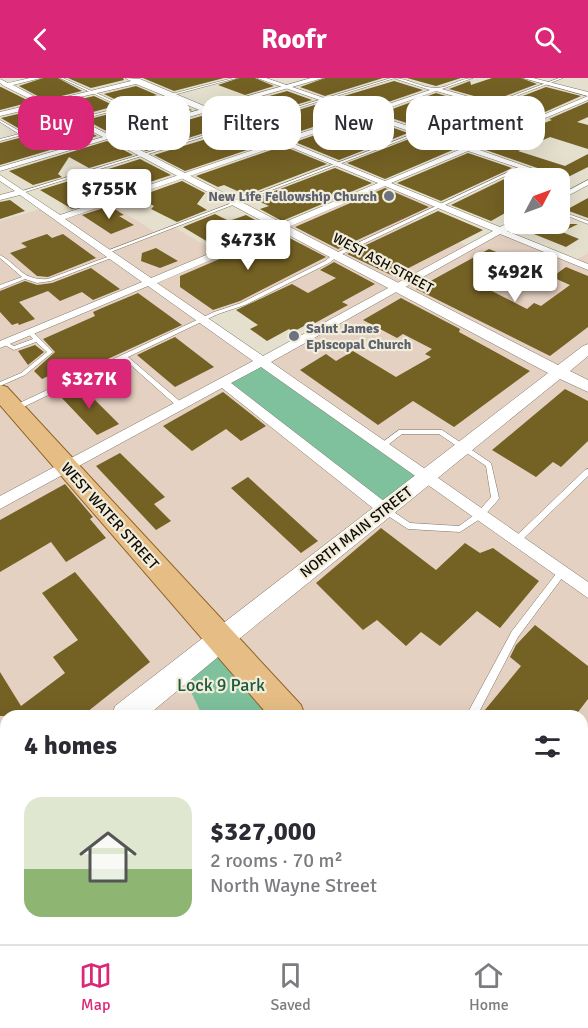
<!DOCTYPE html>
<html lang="en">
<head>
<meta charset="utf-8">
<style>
	body { margin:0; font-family:Signika,sans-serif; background:#f7f7f7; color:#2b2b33; height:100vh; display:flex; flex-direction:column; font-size:22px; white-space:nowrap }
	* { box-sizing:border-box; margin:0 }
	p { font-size:20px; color:#7c7c81 }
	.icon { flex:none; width:33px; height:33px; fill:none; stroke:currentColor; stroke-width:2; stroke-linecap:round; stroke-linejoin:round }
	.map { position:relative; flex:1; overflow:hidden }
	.side { position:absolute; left:0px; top:632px; width:588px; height:236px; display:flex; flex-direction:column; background:#fff; border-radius:18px 18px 0 0; box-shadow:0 6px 24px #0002 }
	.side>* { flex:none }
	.banner { position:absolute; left:18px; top:18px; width:552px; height:54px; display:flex; gap:12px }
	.needle { width:39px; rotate:49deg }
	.buttons { position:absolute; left:504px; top:90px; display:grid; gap:12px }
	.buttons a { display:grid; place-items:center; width:66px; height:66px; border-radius:12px; background:#fff; box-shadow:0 6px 24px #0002; font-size:30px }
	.price { position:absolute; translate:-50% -51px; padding:0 14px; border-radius:6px; background:#fff; color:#222; font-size:20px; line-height:39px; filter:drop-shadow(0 2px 3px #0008) }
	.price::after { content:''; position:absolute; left:50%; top:36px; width:18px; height:14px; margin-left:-9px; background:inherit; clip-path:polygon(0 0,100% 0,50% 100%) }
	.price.on { background:#db2777; color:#fff }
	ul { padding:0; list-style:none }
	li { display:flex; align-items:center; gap:18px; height:150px; padding:0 24px }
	li span { display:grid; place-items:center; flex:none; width:168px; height:120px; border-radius:18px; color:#555 }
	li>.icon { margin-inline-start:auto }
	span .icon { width:72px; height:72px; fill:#fffc; stroke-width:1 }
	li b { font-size:26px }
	h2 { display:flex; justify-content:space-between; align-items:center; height:72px; padding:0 24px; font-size:26px }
	.tag { padding:0 21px; border-radius:18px; background:#fff; box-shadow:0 6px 24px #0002; font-size:21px; line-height:54px }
	.tag.on { background:#db2777; color:#fff }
	header { display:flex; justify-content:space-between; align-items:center; height:78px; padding:0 24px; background:#db2777; color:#fff; font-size:27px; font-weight:700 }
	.tabs { display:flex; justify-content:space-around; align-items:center; height:84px; border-top:2px solid #e1e1e2; background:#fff; font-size:16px; color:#7c7c81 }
	.tabs a { display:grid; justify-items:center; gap:3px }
	.tabs .on { color:#db2777 }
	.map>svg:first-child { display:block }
</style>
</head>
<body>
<header><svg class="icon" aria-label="back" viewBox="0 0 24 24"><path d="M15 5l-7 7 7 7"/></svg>Roofr<svg class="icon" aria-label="search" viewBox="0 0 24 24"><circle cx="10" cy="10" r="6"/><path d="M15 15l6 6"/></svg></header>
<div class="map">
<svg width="588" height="866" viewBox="0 0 588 866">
	<rect width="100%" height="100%" fill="#e5dfcd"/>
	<path fill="#e5d1c2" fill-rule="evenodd" d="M385,105L439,128L410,142L470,169L499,153L574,183L588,175V866H496L492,861H582V638L290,637L181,593L202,637L6,638V775L0,763V143L44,130L59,140L107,124L155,154L172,148L218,175L253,161L280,175L307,163L281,149ZM261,217L320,252L262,284L201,242Z
		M47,861H120L112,866H50Z"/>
	<path fill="#7fc19d" d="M262,284L426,398L384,431L223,305Z
		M221,561L290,637H202L181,593Z
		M0,763L6,775V861H47L50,866H0Z
		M120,861H492L496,866H112Z"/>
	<path fill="#746124" d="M43,0H58L82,13L45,22L19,8Z
		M68,0H123L124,2L91,10Z
		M143,0H224L174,13Z
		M239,0H255L274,8L245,17L218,7Z
		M325,0H383L325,18L300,9Z
		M407,0H461L436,8Z
		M492,0H521L537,6L492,23L449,11L470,3L471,7Z
		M394,3L423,12L365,32L334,21Z
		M136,8L157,17L125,26L104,16Z
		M0,9H1L31,24L0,32Z
		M546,9L581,18L538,37L502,26Z
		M287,13L312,22L245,42L220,32Z
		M436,15L479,28L422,50L379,36Z
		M94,18L115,28L78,38L56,27Z
		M167,21L192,32L110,55L86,42Z
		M588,24V39L577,44L588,47V71L550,59L518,73L565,88L588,76V89L566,100L480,70L552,42L549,41Z
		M321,25L352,36L283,59L253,46Z
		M43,30L65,42L23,53L1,40Z
		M489,31L507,36L473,50L490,56L468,66L431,53Z
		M205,37L230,47L146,73L123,61Z
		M365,40L408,55L339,82L295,64Z
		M73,46L97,58L0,87V65Z
		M239,51L271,64L185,93L154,77Z
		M417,58L455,71L385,101L347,85Z
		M107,63L133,77L89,90L69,79L58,96L62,99L33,107L9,93Z
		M283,68L327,86L246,117L224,107L218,109L196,98Z
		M468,75L512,90L441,123L397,105Z
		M140,81L171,97L126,112L96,95Z
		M335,90L372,105L282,143L260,131L269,128L254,121Z
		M521,93L543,100H514V130L491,143L451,127Z
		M69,103L99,121L72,131L40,112Z
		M182,103L205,115L197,126L207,132L177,144L151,131L154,128L137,119Z
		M385,110L429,129L338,171L295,149Z
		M588,120V140L566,132Z
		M10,122L25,133L0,141V124Z
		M110,128L124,137L119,138L134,147L111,156L82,137Z
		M438,133L483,152L393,198L347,176Z
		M215,136L229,143L246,137L268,149L218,170L183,149Z
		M536,146H578L562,154L579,161L566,169L524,152Z
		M280,155L326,179L240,223L213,232L180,209V198Z
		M47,156L52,160L63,156L96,180L48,199L37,198L10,175L27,169L21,165Z
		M156,170L178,183L160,190L141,183L142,175Z
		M489,171L516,182L480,207L527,231L534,225L541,228L570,207L552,199L566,189L588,198V249L550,278L416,211Z
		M334,184L375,206L342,224L348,227L315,245L313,243L293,254L289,251L267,263L250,251L258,247L236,232L292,206L308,215L336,200L320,192Z
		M91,190L120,211L93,222L82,214L60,223L48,213L19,224L35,241L19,247L18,245L12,247L0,234V213L25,203L37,207L52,205Z
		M138,215L182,247L88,290L80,283L42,301L34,293L55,274L43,261L95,238L93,234L102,230Z
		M401,220L460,251L459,254L530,293L454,349L413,323L378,347L300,292L326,276L336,283L353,273L396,299L431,279L425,276L432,271L403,256L397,260L363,242Z
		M175,259L214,289L175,309L137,277Z
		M35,267L44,274L28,287L18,273Z
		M81,308L119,346L97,357L60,318Z
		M565,311L588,323V363L561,389L553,384L536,399L492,372Z
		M223,314L266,348L241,363L226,351L192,373L163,348Z
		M120,375L165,419L154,426L171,443L156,452L96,388Z
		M248,399L318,463L301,475L231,410Z
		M65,406L93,439L90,441L106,460L66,484L51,464L0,494V442Z
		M381,450L436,492L465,465L480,475L493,470L539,503L500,550L477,533L440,568L421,554L406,568L377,542L363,552L316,505Z
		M75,494L150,584L82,638H0V594L21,628L65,595L53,579L78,562L42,515Z
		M535,547L588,588V621L575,638H480L521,588L510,579L516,567Z"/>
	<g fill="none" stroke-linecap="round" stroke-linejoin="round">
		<defs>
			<path id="service" d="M60,0H63L125,28L233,0H237L0,63V61L19,56L0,44V42L23,55L122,29Z
				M391,0H395L22,115L19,114Z
				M559,0H563L108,175L104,174Z
				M521,88L524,89L338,178L329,185L245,227L218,236L128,279L183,326V330H179L124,281L17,332H15L12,330L13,328L214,234L241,225L325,183L334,176Z
				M560,133L588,143V146L560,135Z
				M0,177C20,188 22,203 48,201L110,178L114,179L51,203L37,205L25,201L0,211V207L22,199L0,180Z
				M30,252L32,253L53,274L25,297L0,308V304L21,295L47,274L36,264L14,272L1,265L4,263L14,268L33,261L27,254Z
				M399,352H442L491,385L499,420L498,422L483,439L460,454L408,451L382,434L381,432L382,430H388L410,445L459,448L477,435L491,419L486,388L439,356H402L384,370H380L379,368L380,366Z
				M588,391V398L520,464L517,465L514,464L513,462L514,460L585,392Z
				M562,491L565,492L566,494L565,496L518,559L477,638H466L512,553L559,492Z"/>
			<path id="minor" d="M30,0H41L13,7L45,24L131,3L125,0L140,1L283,61L359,36L257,0H266L365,34L430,12L393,0C408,0 421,10 436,10C448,10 460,0 473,0L442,11L538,39L588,18V22L474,70L559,100H549L468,73L391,105L500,149L514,142L517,147L507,153L588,186V192L500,156L271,284L588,504V520L261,289L231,305L389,427L391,431L389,435H379L222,310L0,431V418L253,283L148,208L0,270V263L142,204L20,117L0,122V117L15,113L0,103V97L60,137L277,64L136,6L50,26L111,58V60L0,93V89L103,59L43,28L0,38V34L38,25L4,8L0,5V1L8,5ZM436,13L532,41L468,68L372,36ZM365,38L461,71L385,103L289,64ZM283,66L378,105L151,200L65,141ZM385,108L493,153L263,278L157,205Z
				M523,0H533L588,14V18Z
				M588,102V107L560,122V117Z
				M480,861H506L508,866H482Z"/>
			<path id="tertiary" d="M311,0H323L117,60L558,287L583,268L588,266V278L570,293L588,302V314L560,301L229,569L221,572L213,569L209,561L213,553L548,295L104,59Z"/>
			<path id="secondary" d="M221,549L230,553L233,561L230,569L147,638H112L115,628L212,553Z
				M6,717V750L0,752V719Z"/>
			<path id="primary" d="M0,307L7,309L301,627L305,638H269L0,327Z
				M588,666V704L582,706V668Z"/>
		</defs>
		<use href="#service" stroke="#7c7766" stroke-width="1"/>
		<use href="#minor" stroke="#7c7766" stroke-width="1"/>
		<use href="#tertiary" stroke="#7c7766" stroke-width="1"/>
		<use href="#secondary" stroke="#7c7766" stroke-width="1"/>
		<use href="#primary" stroke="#8f6424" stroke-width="2"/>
		<use href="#service" fill="#fff" fill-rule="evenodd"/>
		<use href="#minor" fill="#fff" fill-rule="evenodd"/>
		<use href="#tertiary" fill="#fff" fill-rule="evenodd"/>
		<use href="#secondary" fill="#fff" fill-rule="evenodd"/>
		<use href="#primary" fill="#e6be85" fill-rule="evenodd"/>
	</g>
	<g fill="#6b7280" stroke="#f2ecda" stroke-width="2">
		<circle cx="389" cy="118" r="6"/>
		<circle cx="294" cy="258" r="6"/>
	</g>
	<g text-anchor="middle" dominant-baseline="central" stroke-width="4.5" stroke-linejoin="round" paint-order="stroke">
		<g font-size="14" font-weight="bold" fill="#5b616d" stroke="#f2ecda" text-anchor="end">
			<text x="377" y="118">New Life Fellowship Church</text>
			<text x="306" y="250" text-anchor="start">Saint James<tspan x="306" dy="16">Episcopal Church</tspan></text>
		</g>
		<g font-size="14" fill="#0e0c07" stroke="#f2ecda">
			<text transform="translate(383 185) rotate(28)">WEST ASH STREET</text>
		</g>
		<g font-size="15" fill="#0e0c07" stroke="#f2ecda">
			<text transform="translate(110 438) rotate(48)">WEST WATER STREET</text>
			<text transform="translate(356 454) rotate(-38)">NORTH MAIN STREET</text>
		</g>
		<g font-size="18" fill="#1a5a3d" stroke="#f2ecda">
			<text x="221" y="607">Lock 9 Park</text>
		</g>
	</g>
</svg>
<div class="buttons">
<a><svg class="needle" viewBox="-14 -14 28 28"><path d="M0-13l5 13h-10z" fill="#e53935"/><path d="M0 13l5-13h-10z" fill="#7c7c81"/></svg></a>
</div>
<b class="price" style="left:109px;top:142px">$755K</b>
<b class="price" style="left:248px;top:193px">$473K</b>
<b class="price" style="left:515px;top:225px">$492K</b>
<b class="price on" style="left:89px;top:332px">$327K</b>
<div class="banner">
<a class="tag on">Buy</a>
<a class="tag">Rent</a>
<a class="tag">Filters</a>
<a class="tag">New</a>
<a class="tag">Apartment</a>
</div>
<section class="side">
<h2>4 homes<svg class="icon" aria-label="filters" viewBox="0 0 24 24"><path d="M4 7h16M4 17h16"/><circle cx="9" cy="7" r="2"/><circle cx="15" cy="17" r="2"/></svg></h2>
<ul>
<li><span style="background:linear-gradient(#dfe7d0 60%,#8fb573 0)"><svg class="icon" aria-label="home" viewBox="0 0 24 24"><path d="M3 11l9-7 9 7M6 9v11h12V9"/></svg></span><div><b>$327,000</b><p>2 rooms · 70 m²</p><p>North Wayne Street</p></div></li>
</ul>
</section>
</div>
<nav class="tabs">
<a class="on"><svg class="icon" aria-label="map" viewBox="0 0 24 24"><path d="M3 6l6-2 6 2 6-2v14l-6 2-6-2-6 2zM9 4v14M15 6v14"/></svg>Map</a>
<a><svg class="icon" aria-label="saved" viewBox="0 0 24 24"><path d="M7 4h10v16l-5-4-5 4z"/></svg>Saved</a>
<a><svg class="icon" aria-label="home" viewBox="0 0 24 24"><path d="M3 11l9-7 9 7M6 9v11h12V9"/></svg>Home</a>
</nav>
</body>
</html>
